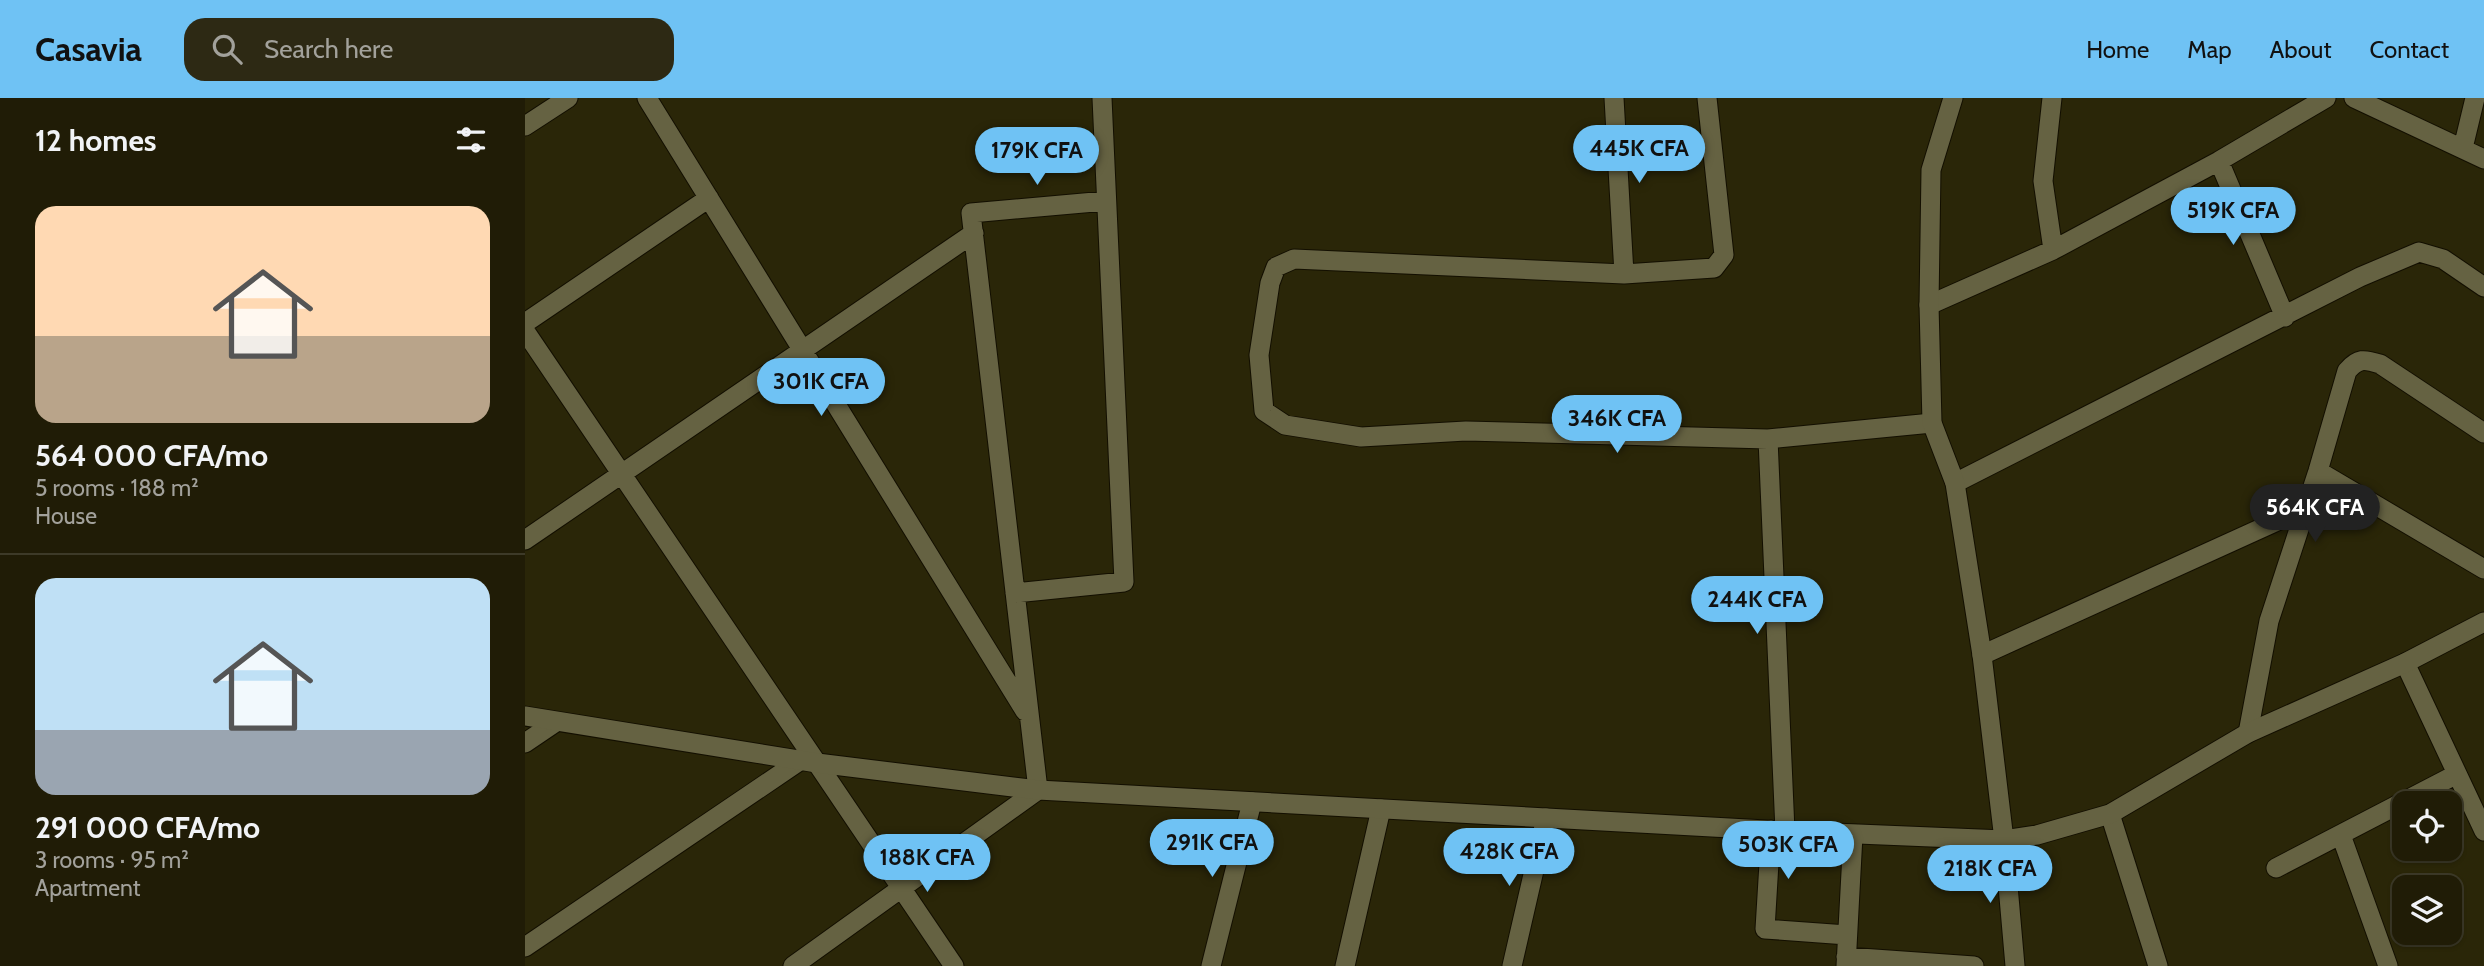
<!DOCTYPE html>
<html lang="en">
<head>
<meta charset="utf-8">
<style>
	body { margin:0; font-family:Cabin,sans-serif; background:#2d2914; color:#f1f3f6; height:100vh; display:flex; flex-direction:column; font-size:26px; white-space:nowrap }
	* { box-sizing:border-box; margin:0 }
	p { font-size:23px; color:#a2a19b }
	.icon { flex:none; width:38px; height:38px; fill:none; stroke:currentColor; stroke-width:2; stroke-linecap:round; stroke-linejoin:round }
	.map { position:relative; flex:1; overflow:hidden }
	.drawer { display:flex; flex-direction:column; background:#201c06; width:525px }
	.drawer>* { flex:none }
	.tools { position:absolute; left:1867px; top:693px; display:grid; gap:14px }
	.tools a { display:grid; place-items:center; width:70px; height:70px; border-radius:14px; background:#201c06; box-shadow:0 2px 5px #0004,0 0 0 2px #3d3a28; font-size:35px }
	.price { position:absolute; translate:-50% -60px; padding:0 16px; border-radius:24px; background:#6fc2f4; color:#111; font-size:23px; line-height:46px; filter:drop-shadow(0 2px 4px #0008) }
	.price::after { content:''; position:absolute; left:50%; top:42px; width:21px; height:16px; margin-left:-10px; background:inherit; clip-path:polygon(0 0,100% 0,50% 100%) }
	.price.selected { background:#222; color:#fff }
	ul { padding:0; list-style:none }
	li { display:grid; align-content:center; gap:14px; height:371px; padding:0 35px }
	li+li { border-top:2px solid #3d3a28 }
	li span { display:grid; place-items:center; height:217px; border-radius:21px; color:#555 }
	li>.icon { margin-inline-start:auto }
	span .icon { width:126px; height:126px; fill:#fffc; stroke-width:1 }
	li b { font-size:30px }
	h2 { display:flex; justify-content:space-between; align-items:center; height:84px; padding:0 35px; font-size:30px }
	header { display:flex; align-items:center; gap:42px; box-sizing:border-box; height:98px; padding:0 35px; background:#6fc2f4; color:#111 }
	header strong { font-size:33px }
	nav { display:flex; gap:38px; margin-inline-start:auto; font-size:24px }
	.search { width:490px; height:63px; background:#2d2914; display:flex; align-items:center; gap:18px; box-sizing:border-box; padding:0 24px; border-radius:21px; color:#a2a19b; font-size:26px }
	main { display:flex; flex:1; min-height:0 }
	.map>svg:first-child { display:block }
</style>
</head>
<body>
<header>
<strong>Casavia</strong>
<div class="search"><svg class="icon" aria-label="search" viewBox="0 0 24 24"><circle cx="10" cy="10" r="6"/><path d="M15 15l6 6"/></svg>Search here</div>
<nav><a>Home</a><a>Map</a><a>About</a><a>Contact</a></nav>
</header>
<main>
<section class="drawer">
<h2>12 homes<svg class="icon" aria-label="filters" viewBox="0 0 24 24"><path d="M4 7h16M4 17h16"/><circle cx="9" cy="7" r="2"/><circle cx="15" cy="17" r="2"/></svg></h2>
<ul>
<li><span style="background:linear-gradient(#ffd9b3 60%,#b9a48a 0)"><svg class="icon" aria-label="home" viewBox="0 0 24 24"><path d="M3 11l9-7 9 7M6 9v11h12V9"/></svg></span><div><b>564 000 CFA/mo</b><p>5 rooms · 188 m²</p><p>House</p></div></li>
<li><span style="background:linear-gradient(#bfe0f5 70%,#9aa5b1 0)"><svg class="icon" aria-label="home" viewBox="0 0 24 24"><path d="M3 11l9-7 9 7M6 9v11h12V9"/></svg></span><div><b>291 000 CFA/mo</b><p>3 rooms · 95 m²</p><p>Apartment</p></div></li>
</ul>
</section>
<div class="map">
<svg width="1959" height="868" viewBox="0 0 1959 868">
	<rect width="100%" height="100%" fill="#2a2608"/>
	<g fill="none" stroke-linecap="round" stroke-linejoin="round">
		<defs>
			<path id="minor" d="M122,0L500,613
				M1089,0L1099,176
				M1182,0L1199,157L1189,170L1099,176L769,161L751,169L745,185L734,257L739,313L760,327L836,339L941,333L1243,341L1407,325
				M1527,0L1518,83L1528,152
				M1829,0L1959,61
				M0,28L43,0
				M1938,50L1950,0
				M1694,63L1760,219
				M1404,207L1528,152L1694,63L1801,0
				M0,225L184,100
				M0,233L429,868
				M1243,341L1260,733
				M1793,373L1959,471
				M1430,385L1835,179L1894,154L1918,161L1959,189
				M0,442L449,135
				M490,495L599,484L577,0
				M1457,557L1781,410
				M1880,565L1959,733
				M1723,635L1744,523L1793,373L1822,273C1833,260 1839,261 1855,266L1959,335
				M0,645L31,624
				M1585,716L1633,868
				M1246,732L1240,831L1322,837
				M1816,737L1863,868
				M1479,742L1490,868
				M1751,770L1932,676
				M0,849L276,662
				M1321,859L1449,868
				M268,868L513,692L446,115L581,103
				M686,868L727,704
				M820,868L856,711
				M987,868L1021,720
				M1321,868L1328,737"/>
			<path id="tertiary" d="M1428,0L1406,72L1404,207L1407,325L1430,385L1457,557L1479,742
				M0,618L292,665L513,692L1260,733L1479,742L1512,737L1585,716L1723,635L1880,565L1959,524"/>
		</defs>
		<use href="#minor" stroke="#130f00" stroke-width="21"/>
		<use href="#tertiary" stroke="#130f00" stroke-width="21"/>
		<use href="#minor" stroke="#656242" stroke-width="19"/>
		<use href="#tertiary" stroke="#656242" stroke-width="19"/>
	</g>
</svg>
<div class="tools">
<a><svg class="icon" aria-label="locate" viewBox="0 0 24 24"><circle cx="12" cy="12" r="6"/><path d="M12 2v4M12 18v4M2 12h4M18 12h4"/></svg></a>
<a><svg class="icon" aria-label="layers" viewBox="0 0 24 24"><path d="M12 4l9 5-9 5-9-5zM3 14l9 5 9-5"/></svg></a>
</div>
<b class="price" style="left:1114px;top:87px">445K CFA</b>
<b class="price" style="left:512px;top:89px">179K CFA</b>
<b class="price" style="left:1708px;top:149px">519K CFA</b>
<b class="price" style="left:296px;top:320px">301K CFA</b>
<b class="price" style="left:1092px;top:357px">346K CFA</b>
<b class="price selected" style="left:1790px;top:446px">564K CFA</b>
<b class="price" style="left:1232px;top:538px">244K CFA</b>
<b class="price" style="left:687px;top:781px">291K CFA</b>
<b class="price" style="left:1263px;top:783px">503K CFA</b>
<b class="price" style="left:984px;top:790px">428K CFA</b>
<b class="price" style="left:402px;top:796px">188K CFA</b>
<b class="price" style="left:1465px;top:807px">218K CFA</b>
</div>
</main>
</body>
</html>
